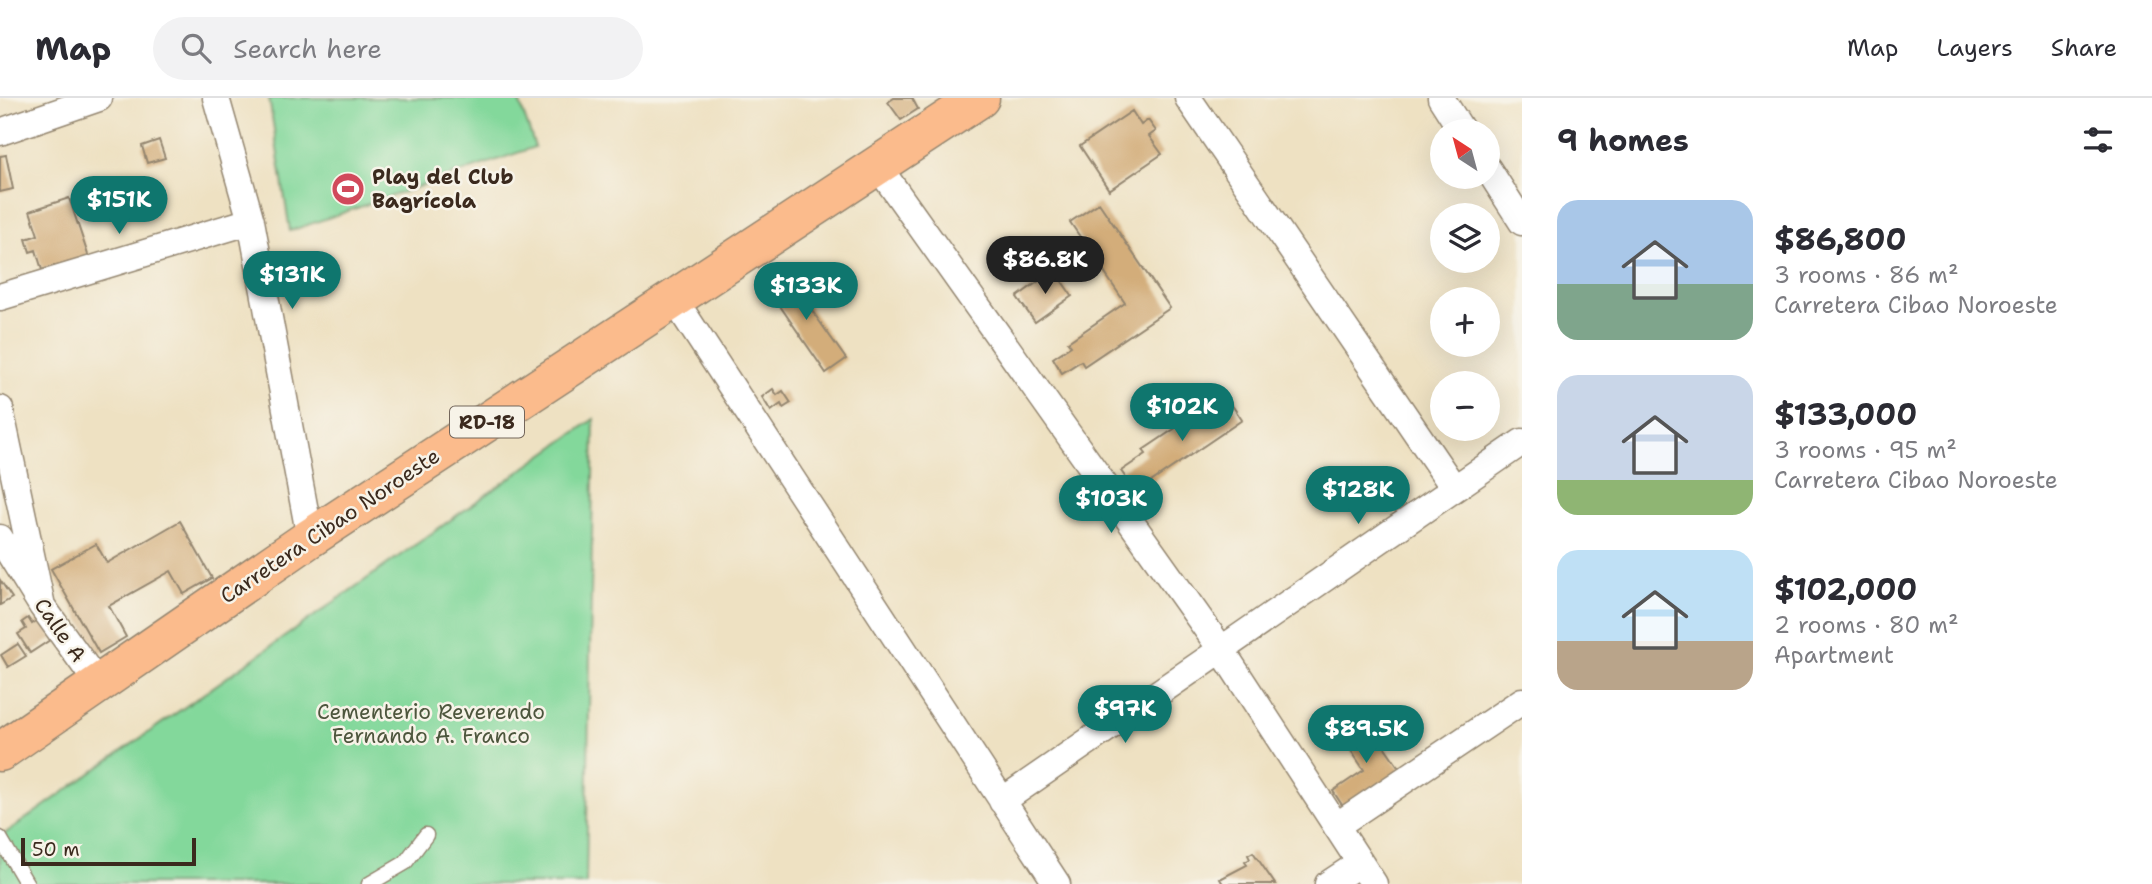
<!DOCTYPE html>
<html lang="en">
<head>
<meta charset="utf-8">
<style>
	body { margin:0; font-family:"Shantell Sans",sans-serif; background:#f2f2f3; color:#2b2b33; height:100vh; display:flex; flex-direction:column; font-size:26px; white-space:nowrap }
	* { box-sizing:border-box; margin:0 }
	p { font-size:23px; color:#7c7c81 }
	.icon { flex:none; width:38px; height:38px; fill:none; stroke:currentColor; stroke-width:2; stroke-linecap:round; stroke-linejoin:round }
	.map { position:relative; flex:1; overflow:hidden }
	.drawer { display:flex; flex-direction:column; background:#fff; width:630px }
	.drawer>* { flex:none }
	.needle { width:46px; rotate:324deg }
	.tools { position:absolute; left:1430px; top:21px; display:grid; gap:14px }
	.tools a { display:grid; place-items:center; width:70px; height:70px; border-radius:50%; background:#fff; box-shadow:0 7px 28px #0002; font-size:35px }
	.scale { position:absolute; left:21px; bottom:18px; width:175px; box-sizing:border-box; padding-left:7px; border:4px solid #3b2a1e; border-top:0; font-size:19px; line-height:24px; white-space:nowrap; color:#3b2a1e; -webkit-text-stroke:5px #f7f3e8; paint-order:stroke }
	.price { position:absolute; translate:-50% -60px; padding:0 16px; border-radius:24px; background:#0f766e; color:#fff; font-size:23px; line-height:46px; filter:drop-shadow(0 2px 4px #0008) }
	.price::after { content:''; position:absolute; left:50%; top:42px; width:21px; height:16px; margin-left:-10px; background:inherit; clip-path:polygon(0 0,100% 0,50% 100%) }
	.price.on { background:#222; color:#fff }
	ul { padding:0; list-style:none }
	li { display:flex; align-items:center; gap:21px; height:175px; padding:0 35px }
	li span { display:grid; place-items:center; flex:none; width:196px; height:140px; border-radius:21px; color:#555 }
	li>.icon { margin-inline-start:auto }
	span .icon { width:84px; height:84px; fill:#fffc; stroke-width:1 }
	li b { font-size:30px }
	h2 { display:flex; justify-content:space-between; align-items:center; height:84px; padding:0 35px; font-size:30px }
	header { display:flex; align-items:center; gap:42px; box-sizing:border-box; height:98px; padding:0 35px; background:#fff; border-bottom:2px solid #e1e1e2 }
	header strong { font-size:33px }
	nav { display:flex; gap:38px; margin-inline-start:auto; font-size:24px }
	.search { width:490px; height:63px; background:#f2f2f3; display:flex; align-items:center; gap:18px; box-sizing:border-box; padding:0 24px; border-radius:38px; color:#7c7c81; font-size:26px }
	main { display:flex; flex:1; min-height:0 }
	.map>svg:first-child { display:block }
</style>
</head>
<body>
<header>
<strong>Map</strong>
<div class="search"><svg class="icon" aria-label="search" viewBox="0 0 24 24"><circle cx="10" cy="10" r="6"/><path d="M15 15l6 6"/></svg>Search here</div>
<nav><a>Map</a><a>Layers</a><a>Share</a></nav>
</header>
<main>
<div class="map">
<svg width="1522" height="786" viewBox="0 0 1522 786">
	<rect width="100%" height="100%" fill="#f7f3e8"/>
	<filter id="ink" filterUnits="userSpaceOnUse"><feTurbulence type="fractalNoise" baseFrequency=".0143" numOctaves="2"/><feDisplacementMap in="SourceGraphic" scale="14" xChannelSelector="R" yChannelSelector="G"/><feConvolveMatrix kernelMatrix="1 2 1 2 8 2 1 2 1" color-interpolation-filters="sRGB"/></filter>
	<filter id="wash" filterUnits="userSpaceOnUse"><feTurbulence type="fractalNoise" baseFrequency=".00686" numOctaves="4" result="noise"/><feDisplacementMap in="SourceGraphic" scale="28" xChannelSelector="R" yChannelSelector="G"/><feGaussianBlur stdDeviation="1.57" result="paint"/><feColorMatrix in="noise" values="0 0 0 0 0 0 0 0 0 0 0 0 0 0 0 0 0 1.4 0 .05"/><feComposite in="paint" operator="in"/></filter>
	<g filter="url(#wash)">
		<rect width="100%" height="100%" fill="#eee1c2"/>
		<path fill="#83d89b" stroke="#5f815c" stroke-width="2" d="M269,0H518L535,49L290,133Z
			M594,321L586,786H0V739Z"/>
		<g id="blocks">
			<path fill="#d3ad7a" d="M894,0H912L918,11L901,22L888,4Z
				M1132,13L1141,27L1148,22L1156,33L1149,38L1162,56L1109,92L1080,48Z
				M159,42L165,60L147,65L142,48Z
				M6,57L13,91L0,94V58Z
				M69,100L89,160L54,172V168L42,172L36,152L30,154L26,141L38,137L30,113Z
				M1099,105L1170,210L1084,268L1081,263L1062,275L1053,260L1071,248L1068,244L1125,205L1070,124Z
				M1054,172L1072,198L1035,224L1017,199Z
				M784,173L846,261L826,275L765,186Z
				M773,291L777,297L783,293L791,305L783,310L781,306L771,313L762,299Z
				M1225,297L1242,322L1136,394L1121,373L1146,356L1143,352Z
				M180,423L212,480L184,496L171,473L109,508L126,539L99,555L51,471L96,446L107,465Z
				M0,482L12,500L0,507Z
				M28,520L32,526L40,520L53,540L30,555L18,536L26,531L22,524Z
				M18,546L26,558L8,569L1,557Z
				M1364,619L1402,674L1346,713L1333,693L1364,672L1340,636Z
				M1253,754L1275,786H1223L1220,781L1247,767L1245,764L1250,761L1248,757Z"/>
		</g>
	</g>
	<g filter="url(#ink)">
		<use href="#blocks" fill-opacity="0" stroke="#948670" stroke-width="2"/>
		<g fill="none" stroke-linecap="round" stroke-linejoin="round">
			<defs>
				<path id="lane" d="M0,740L27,786
					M369,786L405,765L426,737"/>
				<path id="street" d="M216,0L251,123L310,440
					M1188,0L1454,390
					M1441,0L1462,33
					M0,34L99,0
					M877,67L1221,551L1374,786
					M1488,71L1522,124
					M0,199L251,123
					M674,201L1057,786
					M0,311L42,508
					M0,440L42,508L99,587
					M1002,703L1522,344
					M1336,728L1522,603
					M1328,786L1360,765"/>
				<path id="primary" d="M0,654L310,440L980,0"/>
			</defs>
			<use href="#lane" stroke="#948670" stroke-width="17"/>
			<use href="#street" stroke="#948670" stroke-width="29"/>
			<use href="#primary" stroke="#948670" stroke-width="41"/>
			<use href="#lane" stroke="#fff" stroke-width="14"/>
			<use href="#street" stroke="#fff" stroke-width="26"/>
			<use href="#primary" stroke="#fbbb8c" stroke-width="38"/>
		</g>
	</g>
	<defs>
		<symbol id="stadium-disc" viewBox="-11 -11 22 22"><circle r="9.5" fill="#d1495b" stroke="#f7f3e8"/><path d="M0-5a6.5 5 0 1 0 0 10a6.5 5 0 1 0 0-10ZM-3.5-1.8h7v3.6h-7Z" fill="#fff"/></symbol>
	</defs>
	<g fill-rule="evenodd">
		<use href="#stadium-disc" x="329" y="72" width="38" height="38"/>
	</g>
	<g text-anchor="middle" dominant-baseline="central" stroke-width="5" stroke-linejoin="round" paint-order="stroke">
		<rect fill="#f7f3e8" stroke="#73665b" stroke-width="2" x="450" y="308.5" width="74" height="31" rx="5"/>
		<g font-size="19" font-weight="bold" fill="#3b2a1e">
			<text x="487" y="324">RD-18</text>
		</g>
		<g font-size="21" font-weight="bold" fill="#3b2a1e" stroke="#f7f3e8" text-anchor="start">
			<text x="372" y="79">Play del Club<tspan x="372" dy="24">Bagrícola</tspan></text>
		</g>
		<g font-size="21" fill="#3b2a1e" stroke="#f7f3e8">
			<text transform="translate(330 428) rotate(-34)">Carretera Cibao Noroeste</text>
			<text transform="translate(60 532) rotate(55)">Calle A</text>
		</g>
		<g font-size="21" fill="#4d563d" stroke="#f7f3e8">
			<text x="431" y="614">Cementerio Reverendo<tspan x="431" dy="24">Fernando A. Franco</tspan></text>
		</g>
	</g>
</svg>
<div class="tools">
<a><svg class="needle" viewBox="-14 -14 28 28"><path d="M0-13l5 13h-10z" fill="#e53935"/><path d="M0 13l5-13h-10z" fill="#7c7c81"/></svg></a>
<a><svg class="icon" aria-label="layers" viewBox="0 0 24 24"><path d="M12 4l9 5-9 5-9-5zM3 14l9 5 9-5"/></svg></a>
<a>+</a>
<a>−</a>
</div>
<div class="scale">50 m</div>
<b class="price" style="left:119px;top:138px">$151K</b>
<b class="price on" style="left:1045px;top:198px">$86.8K</b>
<b class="price" style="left:292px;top:213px">$131K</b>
<b class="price" style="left:806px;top:224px">$133K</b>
<b class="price" style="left:1182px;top:345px">$102K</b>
<b class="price" style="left:1358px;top:428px">$128K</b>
<b class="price" style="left:1111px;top:437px">$103K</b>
<b class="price" style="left:1125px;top:647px">$97K</b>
<b class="price" style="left:1366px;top:667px">$89.5K</b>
</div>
<section class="drawer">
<h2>9 homes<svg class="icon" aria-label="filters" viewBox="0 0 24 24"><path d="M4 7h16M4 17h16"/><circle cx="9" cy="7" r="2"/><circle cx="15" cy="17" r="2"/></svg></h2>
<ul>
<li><span style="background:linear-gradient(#a9c7e8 60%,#7fa58c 0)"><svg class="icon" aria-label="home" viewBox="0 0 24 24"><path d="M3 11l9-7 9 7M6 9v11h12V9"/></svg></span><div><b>$86,800</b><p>3 rooms · 86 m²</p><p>Carretera Cibao Noroeste</p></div></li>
<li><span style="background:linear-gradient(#c9d6e8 75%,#8fb573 0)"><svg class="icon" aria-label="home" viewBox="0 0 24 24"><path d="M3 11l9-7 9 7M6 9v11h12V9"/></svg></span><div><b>$133,000</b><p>3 rooms · 95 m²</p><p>Carretera Cibao Noroeste</p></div></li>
<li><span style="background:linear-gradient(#bfe0f5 65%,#b9a48a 0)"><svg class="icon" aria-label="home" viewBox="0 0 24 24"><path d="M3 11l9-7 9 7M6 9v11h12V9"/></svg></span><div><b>$102,000</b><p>2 rooms · 80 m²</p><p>Apartment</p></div></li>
</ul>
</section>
</main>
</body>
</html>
